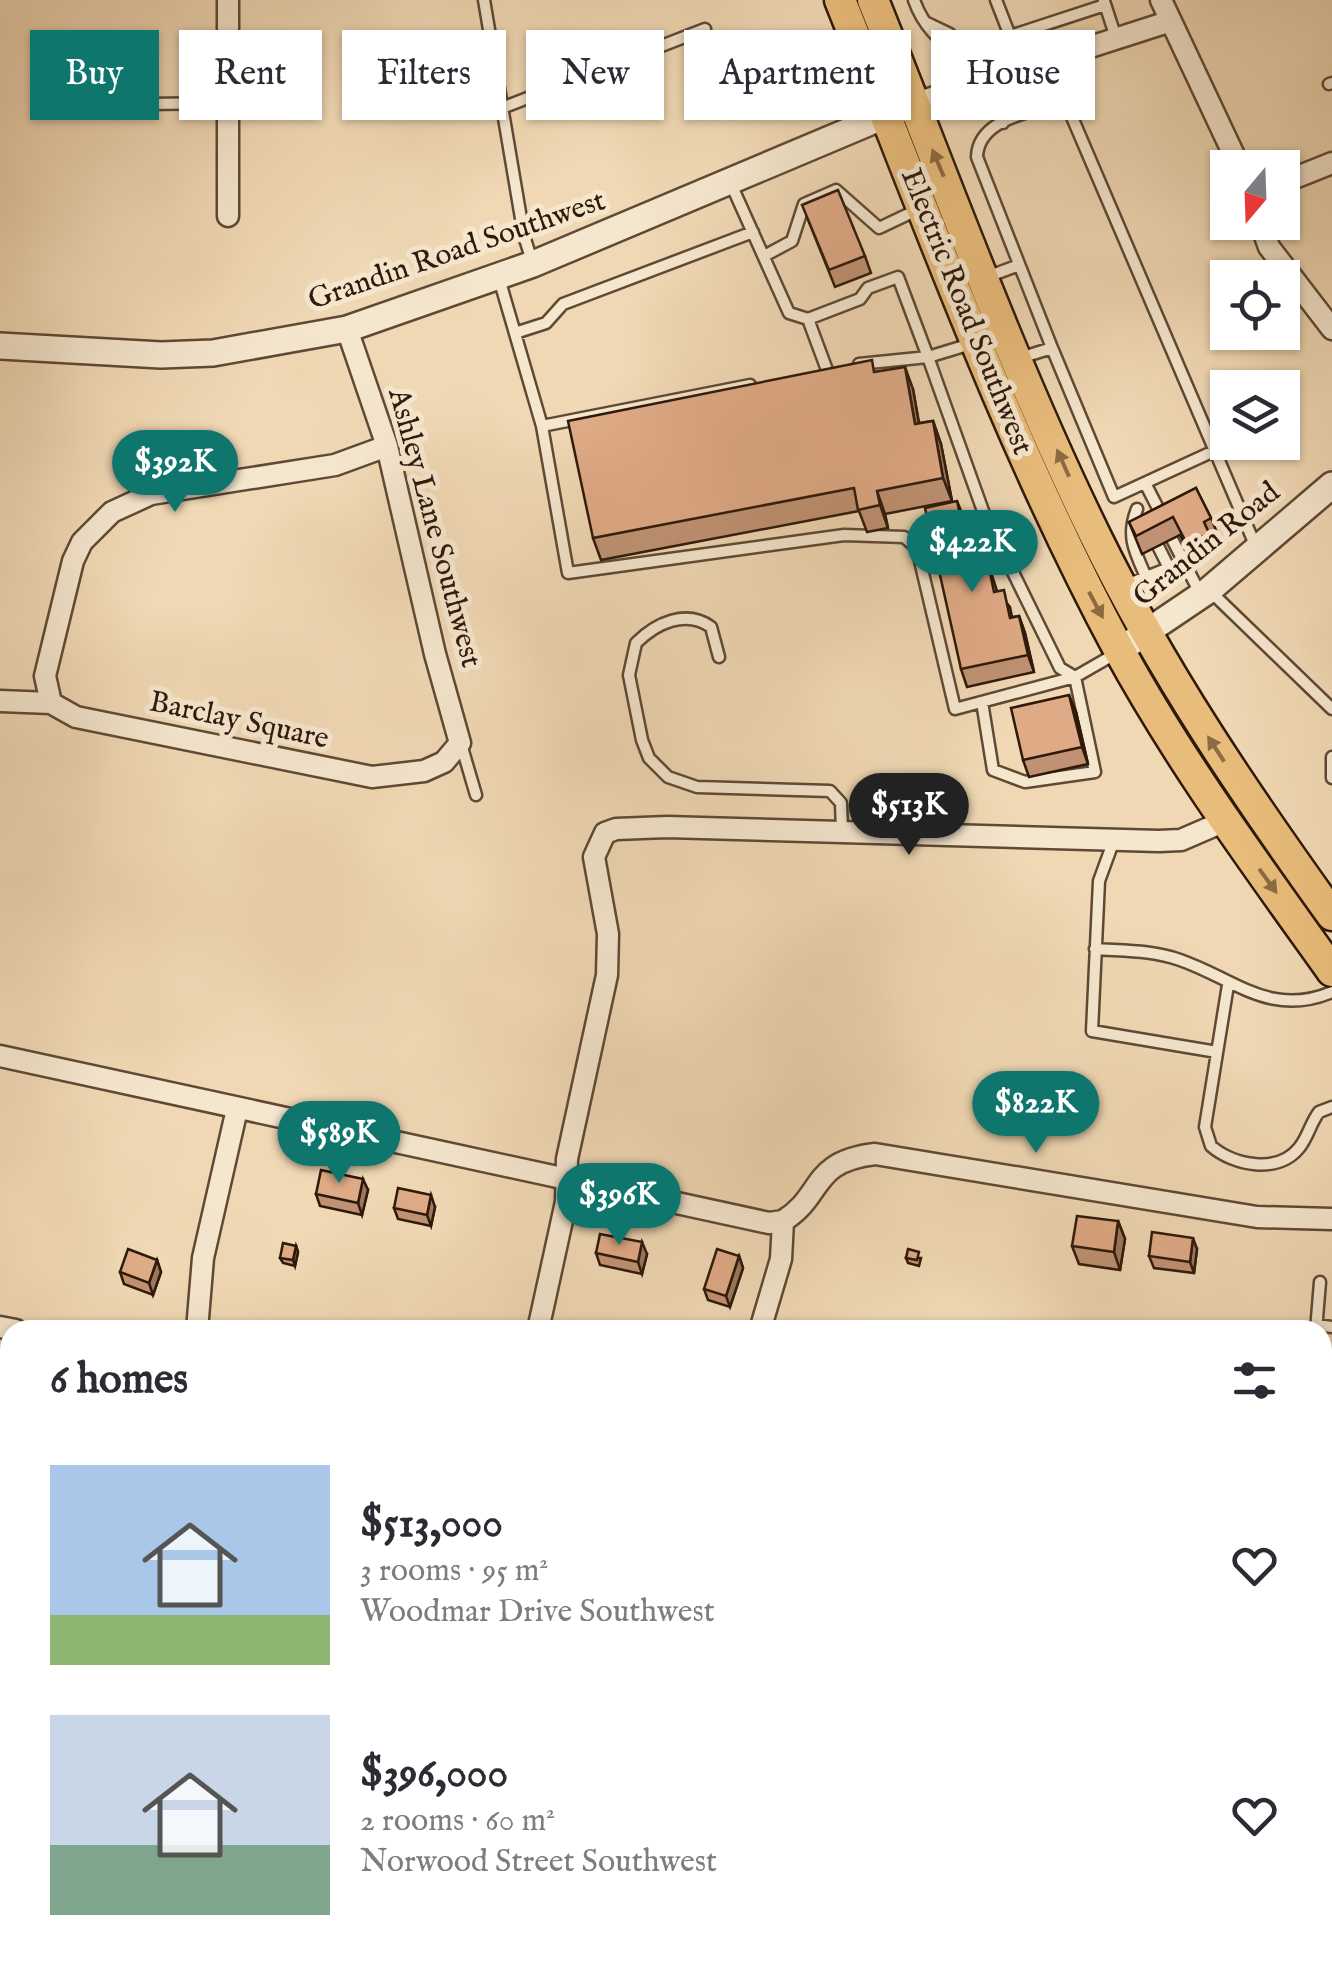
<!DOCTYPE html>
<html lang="en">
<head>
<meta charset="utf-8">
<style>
	body { margin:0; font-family:"IM FELL English",serif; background:#f2f2f3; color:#2b2b33; height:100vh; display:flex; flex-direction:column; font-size:38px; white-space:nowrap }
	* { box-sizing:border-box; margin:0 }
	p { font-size:32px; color:#7c7c81 }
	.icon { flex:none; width:55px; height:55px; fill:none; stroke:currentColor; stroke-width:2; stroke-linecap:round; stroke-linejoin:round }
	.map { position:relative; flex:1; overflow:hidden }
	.panel { position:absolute; left:0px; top:1320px; width:1332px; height:642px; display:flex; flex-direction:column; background:#fff; border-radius:30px 30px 0 0; box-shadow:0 2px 8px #0004 }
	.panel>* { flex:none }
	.guide { position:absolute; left:30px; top:30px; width:1272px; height:90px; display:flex; gap:20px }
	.needle { width:65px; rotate:199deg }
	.controls { position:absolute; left:1210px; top:150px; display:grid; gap:20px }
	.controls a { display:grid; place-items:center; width:90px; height:90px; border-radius:0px; background:#fff; box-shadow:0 2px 8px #0004; font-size:50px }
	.price { position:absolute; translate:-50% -85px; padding:0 22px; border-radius:35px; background:#0f766e; color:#fff; font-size:32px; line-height:65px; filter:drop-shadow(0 2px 5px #0008) }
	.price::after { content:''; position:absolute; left:50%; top:60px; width:30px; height:22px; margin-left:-15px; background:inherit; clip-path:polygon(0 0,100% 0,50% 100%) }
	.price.active { background:#222; color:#fff }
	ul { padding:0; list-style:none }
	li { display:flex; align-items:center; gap:30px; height:250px; padding:0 50px }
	li span { display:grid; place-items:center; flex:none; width:280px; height:200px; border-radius:0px; color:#555 }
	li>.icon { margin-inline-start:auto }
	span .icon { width:120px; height:120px; fill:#fffc; stroke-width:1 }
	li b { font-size:42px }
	h2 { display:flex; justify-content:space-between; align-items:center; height:120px; padding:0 50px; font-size:42px }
	.tag { padding:0 35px; border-radius:0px; background:#fff; box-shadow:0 2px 8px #0004; font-size:35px; line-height:90px }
	.tag.active { background:#0f766e; color:#fff }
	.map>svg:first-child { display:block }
</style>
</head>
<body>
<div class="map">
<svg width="1332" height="1962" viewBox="0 0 1332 1962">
	<rect width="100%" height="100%" fill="#f0d8b4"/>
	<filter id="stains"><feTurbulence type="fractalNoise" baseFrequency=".002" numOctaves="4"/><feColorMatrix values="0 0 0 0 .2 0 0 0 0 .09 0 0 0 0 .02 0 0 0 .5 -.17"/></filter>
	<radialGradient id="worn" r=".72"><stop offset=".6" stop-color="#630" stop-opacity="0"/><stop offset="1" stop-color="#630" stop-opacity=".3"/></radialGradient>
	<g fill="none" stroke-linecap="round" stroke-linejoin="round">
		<defs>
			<path id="service" d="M484,0L524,236L533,264
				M914,0C923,26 941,44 965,57L1010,36L1022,69
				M996,0L1010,36L1105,5
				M1104,1L1116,38
				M927,23L950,34
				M959,39L980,50
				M1048,61L1256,547
				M988,80L1003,123
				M1329,84L1332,83
				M146,104L226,103
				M502,108L705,29
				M731,184L789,313L808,319L827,370
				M764,256L792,241L804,204L836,190L879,228L917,210
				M498,275L542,426L750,385
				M987,277L1019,265
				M808,319L860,299L868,288L898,277L928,357L974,343
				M515,333L546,323L563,304L753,232
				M1052,348L977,157C978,118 1033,112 1064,101
				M1020,358L1052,348L1114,497L1214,451
				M859,364L928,357L983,511L1060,668L1075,677L1115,654
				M542,426L568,573L844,535L904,537L917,548L955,709L1075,677L1095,772L1025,782L993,770L982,702
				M1145,483L1163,518
				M1137,509C1126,536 1135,552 1146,577
				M1172,539L1201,595
				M1124,586L1169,568L1158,546
				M1210,591L1332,709
				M719,657L711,627C686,609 656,623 636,643L629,675L642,740L649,758L668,777L697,787L830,791L841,803L842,831
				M461,744L476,795
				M1332,757V778
				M1114,840L1099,881L1092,1031L1217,1052
				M1095,949C1123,951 1153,950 1180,960C1235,979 1270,1018 1332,992
				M1228,985L1205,1127L1211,1146C1234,1166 1278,1174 1299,1148C1308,1137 1310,1124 1319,1112L1332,1107
				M1317,1325L1332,1327
				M1316,1330L1320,1282
				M1322,1407L1332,1408
				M1322,1915L1332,1916"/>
			<path id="minor" d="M1161,0L1240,168
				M913,104L1171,21
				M1282,183L1332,163
				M228,216V0
				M1260,222L1269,247L1332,329
				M0,701L51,703L76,717L372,777L424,771L444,762L460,743L435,654L387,446L347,329
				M51,703L45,676L73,561L82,542L112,512L151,494L335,465L387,446
				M0,1056L769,1223L783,1221
				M783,1221C825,1195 809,1162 875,1154L1257,1217L1332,1219
				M0,1327L16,1330
				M197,1330L203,1258L237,1109
				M538,1330L566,1202L567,1159L607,975L608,934L594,857L605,833L616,829L667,827L1159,841L1181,840L1225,821
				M760,1330L781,1259L783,1221
				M0,1646L10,1647
				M0,1765L10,1767"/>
			<path id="tertiary" d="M0,346L161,355L213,353L347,329L533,264L913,104
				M1120,650L1209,590L1332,485"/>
			<path id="primary" d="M840,0C927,217 1007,441 1118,648C1180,762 1257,866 1332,971
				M873,0C945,179 1011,364 1096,537C1162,672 1245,794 1332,915"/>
		</defs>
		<use href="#service" stroke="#5f4935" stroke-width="15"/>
		<use href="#minor" stroke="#5f4935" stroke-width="25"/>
		<use href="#tertiary" stroke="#5f4935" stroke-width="30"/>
		<use href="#primary" stroke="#2f190b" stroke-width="35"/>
		<use href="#service" stroke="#f5e6ce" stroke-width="10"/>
		<use href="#minor" stroke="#f5e6ce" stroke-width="20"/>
		<use href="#tertiary" stroke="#f5e6ce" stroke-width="25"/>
		<use href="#primary" stroke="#e8bc7a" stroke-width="30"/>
	</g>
	<path fill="#c09273" stroke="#2f190b" stroke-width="2.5" d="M809,222L865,256L871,273L835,287Z
		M876,372L913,389L919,423L933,421L941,444L952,501L885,514L888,528L867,532L859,511L601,560L593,538Z
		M1196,488L1211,518L1218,535L1211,538L1216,550L1193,561L1180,535L1142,554L1129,522Z
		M957,501L968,537L980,553L983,564L988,563L997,591L1010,607L1012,617L1019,616L1025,633L1034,672L967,687L961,669Z
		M1076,712L1088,764L1029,777L1023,760Z
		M368,1190L362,1215L320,1206L316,1194Z
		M435,1207L431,1226L398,1219L394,1208Z
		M1118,1221L1125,1239L1120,1270L1079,1264L1072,1246Z
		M296,1246L298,1252L295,1266L283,1263L280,1258Z
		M1197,1249L1194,1273L1154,1268L1149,1256Z
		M596,1253L647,1254L642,1274L600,1265Z
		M739,1256L743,1268L730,1307L708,1300L704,1289Z
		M906,1258H921L919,1266L908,1263Z
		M157,1260L161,1272L153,1295L124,1284L120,1272Z"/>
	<path fill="#9c775e" stroke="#2f190b" stroke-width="2.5" d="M905,367L913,389L923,447L915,424Z
		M933,421L941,444L952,501L943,478Z
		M877,491L885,514L888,528L880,505Z
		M957,501L964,518L972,555L965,537Z
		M1019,616L1025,633L1034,672L1028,655Z
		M1069,695L1076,712L1088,764L1082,747Z
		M363,1179L368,1190L362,1215L358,1203Z
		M431,1195L435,1207L431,1226L427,1215Z
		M1118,1221L1125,1239L1120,1270L1114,1252Z
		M1193,1238L1197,1249L1194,1273L1190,1262Z
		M642,1242L647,1254L642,1274L638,1262Z
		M296,1246L298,1252L295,1266L293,1260Z
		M739,1256L743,1268L730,1307L726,1296Z
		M157,1260L161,1272L153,1295L149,1283Z"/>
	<path fill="#dfaa86" stroke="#2f190b" stroke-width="2.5" d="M838,190L865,256L829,270L802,205Z
		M872,360L874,372L905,367L915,424L933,421L943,478L877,491L880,505L858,510L854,488L593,538L568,421Z
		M1196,488L1211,518L1204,522L1209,533L1187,544L1173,517L1136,536L1129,522Z
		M957,501L965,537L974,535L980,565L988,563L994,592L1004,590L1010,618L1019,616L1028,655L961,669L925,508Z
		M1069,695L1082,747L1023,760L1011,708Z
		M321,1170L363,1179L358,1203L316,1194Z
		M398,1188L431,1195L427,1215L394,1208Z
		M1077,1216L1118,1221L1114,1252L1072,1246Z
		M1152,1232L1193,1238L1190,1262L1149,1256Z
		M600,1234L642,1242L638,1262L596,1253Z
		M283,1243L296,1246L293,1260L280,1258Z
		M128,1249L157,1260L149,1283L120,1272Z
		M717,1249L739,1256L726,1296L704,1289Z
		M908,1249L919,1252L917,1260L906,1258Z
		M1057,1323L1066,1327L1065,1330H1054Z
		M867,1952L875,1962H856Z
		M900,1952H935L936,1962H901Z
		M965,1952H993L1001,1954L999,1962H963Z"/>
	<defs><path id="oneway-solid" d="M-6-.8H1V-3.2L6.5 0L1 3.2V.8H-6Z" transform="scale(2.5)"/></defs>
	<g fill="#8c6a42">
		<use href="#oneway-solid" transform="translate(938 163) rotate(-113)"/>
		<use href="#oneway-solid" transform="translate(1063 463) rotate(-114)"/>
		<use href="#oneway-solid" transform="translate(1096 605) rotate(62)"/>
		<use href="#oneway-solid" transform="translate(1216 749) rotate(-123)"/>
		<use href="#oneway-solid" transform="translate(1268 881) rotate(54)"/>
	</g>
	<g text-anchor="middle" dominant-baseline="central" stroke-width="10" stroke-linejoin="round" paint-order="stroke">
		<g font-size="30" fill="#2f190b" stroke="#f5e6ce">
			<text transform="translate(457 251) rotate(-19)">Grandin Road Southwest</text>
			<text transform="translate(966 312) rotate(68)">Electric Road Southwest</text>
			<text transform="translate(434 528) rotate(75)">Ashley Lane Southwest</text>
			<text transform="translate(1207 545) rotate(-39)">Grandin Road</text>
			<text transform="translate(239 721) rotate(12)">Barclay Square</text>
		</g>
	</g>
	<rect width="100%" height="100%" filter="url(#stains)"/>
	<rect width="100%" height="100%" fill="url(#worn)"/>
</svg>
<div class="controls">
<a><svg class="needle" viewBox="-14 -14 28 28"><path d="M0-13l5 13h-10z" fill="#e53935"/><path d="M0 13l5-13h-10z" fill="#7c7c81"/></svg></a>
<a><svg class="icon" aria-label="locate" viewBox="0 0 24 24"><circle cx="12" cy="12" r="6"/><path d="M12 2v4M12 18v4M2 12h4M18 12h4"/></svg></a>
<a><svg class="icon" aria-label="layers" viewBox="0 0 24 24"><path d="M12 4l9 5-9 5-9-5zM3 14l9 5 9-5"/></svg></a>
</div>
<b class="price" style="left:175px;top:515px">$392K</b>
<b class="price" style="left:972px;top:595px">$422K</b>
<b class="price active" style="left:909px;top:858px">$513K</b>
<b class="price" style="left:1036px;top:1156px">$822K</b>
<b class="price" style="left:339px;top:1186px">$589K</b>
<b class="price" style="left:619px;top:1248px">$396K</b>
<div class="guide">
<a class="tag active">Buy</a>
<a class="tag">Rent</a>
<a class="tag">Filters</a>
<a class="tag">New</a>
<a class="tag">Apartment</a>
<a class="tag">House</a>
</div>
<section class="panel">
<h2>6 homes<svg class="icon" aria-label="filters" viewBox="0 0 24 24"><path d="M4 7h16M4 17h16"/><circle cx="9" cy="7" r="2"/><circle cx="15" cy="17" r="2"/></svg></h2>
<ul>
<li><span style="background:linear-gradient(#a9c7e8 75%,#8fb573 0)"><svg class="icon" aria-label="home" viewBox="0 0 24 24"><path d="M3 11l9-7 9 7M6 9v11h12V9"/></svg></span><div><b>$513,000</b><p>3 rooms · 95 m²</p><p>Woodmar Drive Southwest</p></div><svg class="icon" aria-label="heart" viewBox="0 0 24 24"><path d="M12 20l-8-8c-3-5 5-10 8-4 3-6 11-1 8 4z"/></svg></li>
<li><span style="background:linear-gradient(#c9d6e8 65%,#7fa58c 0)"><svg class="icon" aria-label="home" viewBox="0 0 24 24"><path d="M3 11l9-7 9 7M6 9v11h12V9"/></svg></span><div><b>$396,000</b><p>2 rooms · 60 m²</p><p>Norwood Street Southwest</p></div><svg class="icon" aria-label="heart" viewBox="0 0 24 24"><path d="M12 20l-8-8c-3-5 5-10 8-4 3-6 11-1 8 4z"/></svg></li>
</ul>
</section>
</div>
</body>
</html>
